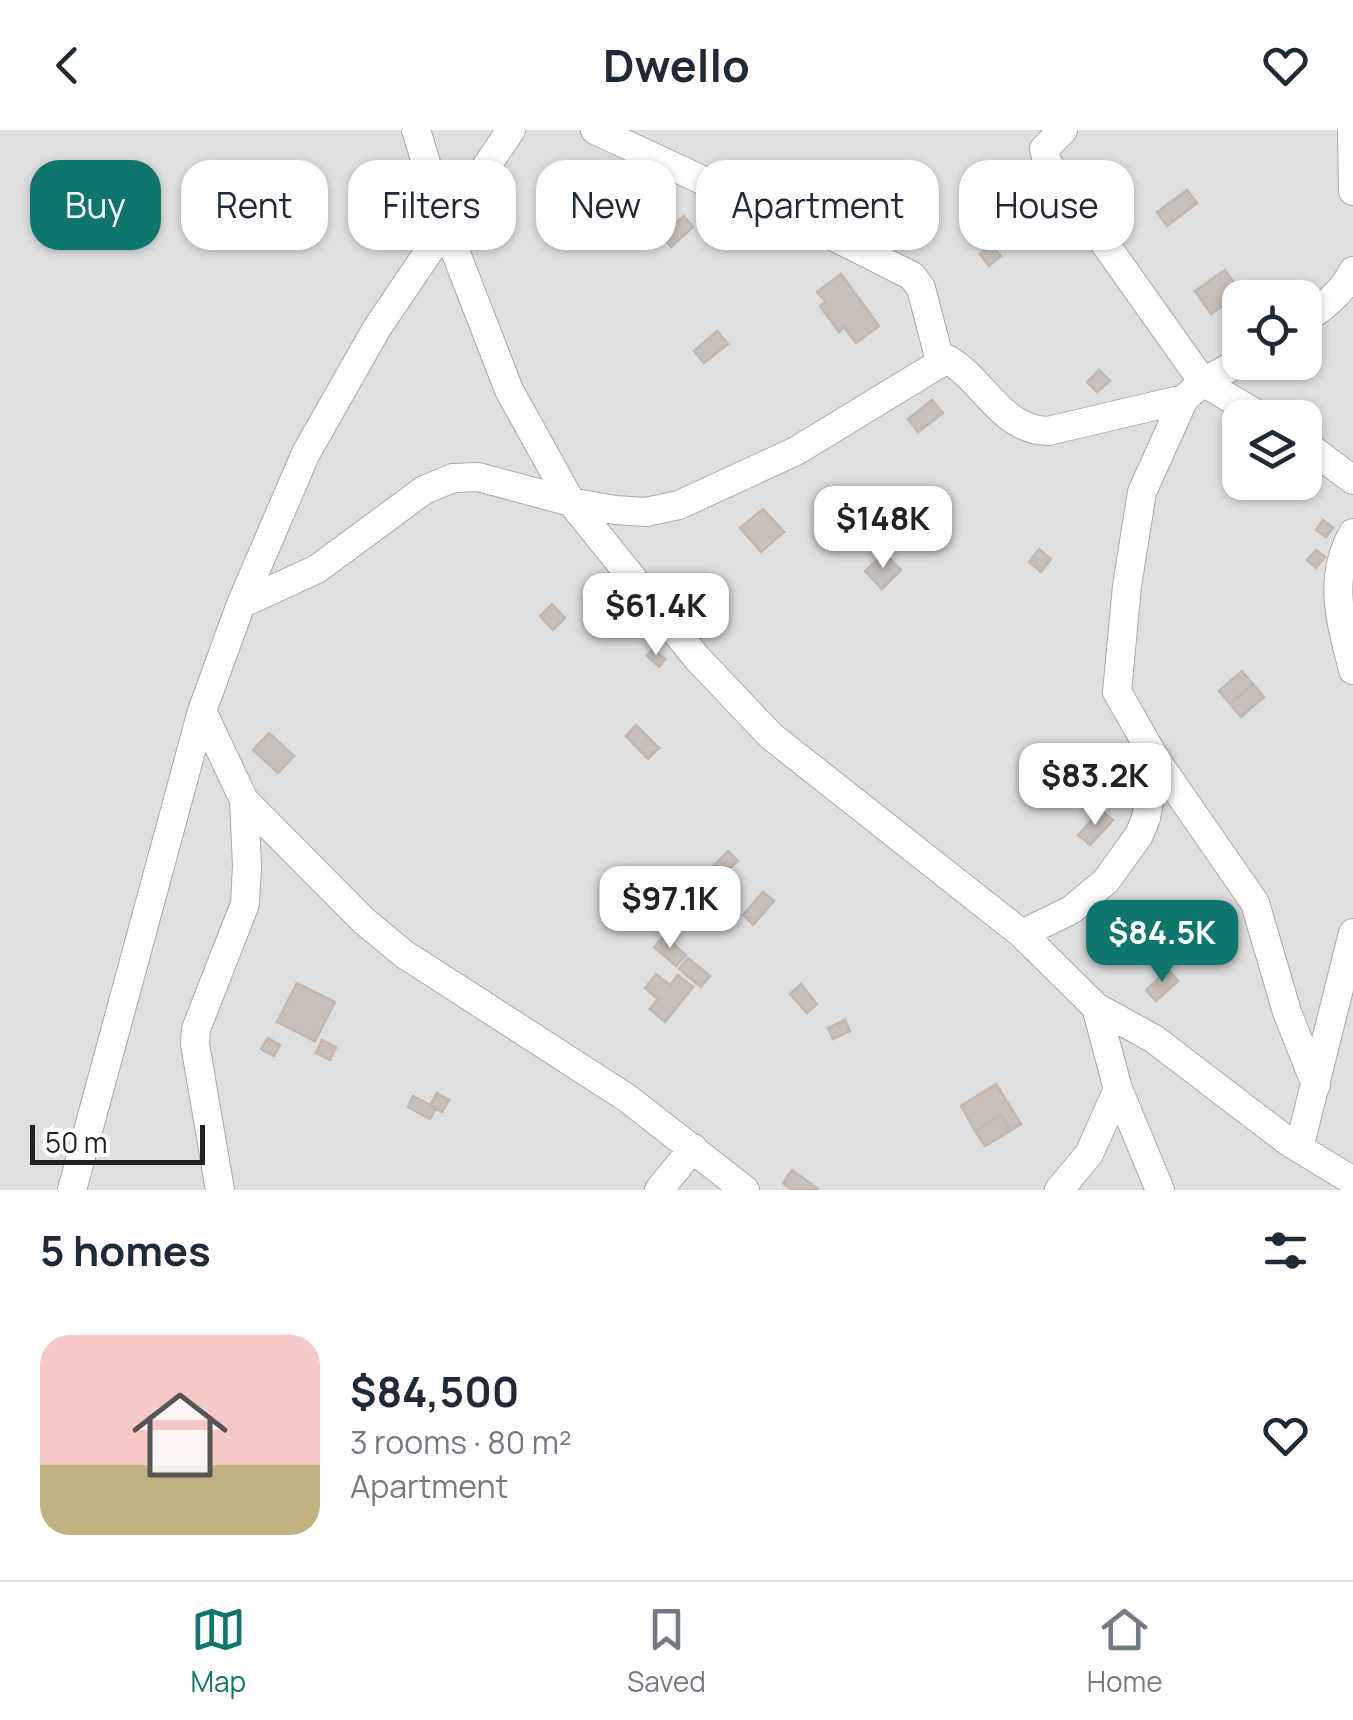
<!DOCTYPE html>
<html lang="en">
<head>
<meta charset="utf-8">
<style>
	body { margin:0; font-family:Manrope,sans-serif; background:#f2f2f3; color:#1f2937; height:100vh; display:flex; flex-direction:column; font-size:38px; white-space:nowrap }
	* { box-sizing:border-box; margin:0 }
	p { font-size:32px; color:#747a83 }
	.icon { flex:none; width:55px; height:55px; fill:none; stroke:currentColor; stroke-width:2; stroke-linecap:round; stroke-linejoin:round }
	.map { position:relative; height:1060px; overflow:hidden }
	.sheet { display:flex; flex-direction:column; background:#fff; flex:1 }
	.sheet>* { flex:none }
	.hud { position:absolute; left:30px; top:30px; width:1295px; height:90px; display:flex; gap:20px }
	.controls { position:absolute; left:1222px; top:150px; display:grid; gap:20px }
	.controls a { display:grid; place-items:center; width:100px; height:100px; border-radius:20px; background:#fff; box-shadow:0 2px 8px #0004; font-size:50px }
	.scale { position:absolute; left:30px; bottom:25px; width:175px; box-sizing:border-box; padding-left:10px; border:5px solid #222; border-top:0; font-size:28px; line-height:35px; white-space:nowrap; color:#222; -webkit-text-stroke:8px #fff; paint-order:stroke }
	.price { position:absolute; translate:-50% -85px; padding:0 22px; border-radius:20px; background:#fff; color:#222; font-size:32px; line-height:65px; filter:drop-shadow(0 2px 5px #0008) }
	.price::after { content:''; position:absolute; left:50%; top:60px; width:30px; height:22px; margin-left:-15px; background:inherit; clip-path:polygon(0 0,100% 0,50% 100%) }
	.price.on { background:#0f766e; color:#fff }
	ul { padding:0; list-style:none }
	li { display:flex; align-items:center; gap:30px; height:250px; padding:0 40px }
	li+li { border-top:2px solid #e0e1e3 }
	li span { display:grid; place-items:center; flex:none; width:280px; height:200px; border-radius:30px; color:#555 }
	li>.icon { margin-inline-start:auto }
	span .icon { width:120px; height:120px; fill:#fffc; stroke-width:1 }
	li b { font-size:42px }
	h2 { display:flex; justify-content:space-between; align-items:center; height:120px; padding:0 40px; font-size:42px }
	.chip { padding:0 35px; border-radius:30px; background:#fff; box-shadow:0 2px 8px #0004; font-size:35px; line-height:90px }
	.chip.on { background:#0f766e; color:#fff }
	header { display:flex; justify-content:space-between; align-items:center; height:130px; padding:0 40px; background:#fff; font-size:45px; font-weight:700 }
	.tab-bar { display:flex; justify-content:space-around; align-items:center; height:140px; border-top:2px solid #e0e1e3; background:#fff; font-size:28px; color:#747a83 }
	.tab-bar a { display:grid; justify-items:center; gap:5px }
	.tab-bar .on { color:#0f766e }
	.map>svg:first-child { display:block }
</style>
</head>
<body>
<header><svg class="icon" aria-label="back" viewBox="0 0 24 24"><path d="M15 5l-7 7 7 7"/></svg>Dwello<svg class="icon" aria-label="heart" viewBox="0 0 24 24"><path d="M12 20l-8-8c-3-5 5-10 8-4 3-6 11-1 8 4z"/></svg></header>
<div class="map">
<svg width="1353" height="1060" viewBox="0 0 1353 1060">
	<rect width="100%" height="100%" fill="#f2efe9"/>
	<path fill="#e0dfdf" fill-rule="evenodd" d="M0,0H1353V1060H0ZM1240,168H1305V232H1240ZM1240,288H1305V352H1240Z"/>
	<path fill="#c7bfb8" stroke="#c4b6ab" stroke-width="2.5" d="M1187,60L1197,73L1167,96L1157,82Z
		M684,86L693,97L671,117L661,105Z
		M991,115L1001,126L989,136L980,124Z
		M1225,140L1234,153L1229,155L1237,166L1211,184L1195,161Z
		M841,144L879,196L856,213L844,197L839,202L820,176L826,172L817,162Z
		M717,201L728,214L704,233L694,221Z
		M1099,240L1110,251L1097,262L1087,252Z
		M932,270L943,283L918,302L908,289Z
		M763,379L784,402L761,422L740,398Z
		M1323,390L1333,398L1326,407L1316,400Z
		M1039,419L1051,429L1041,442L1029,432Z
		M1316,420L1325,427L1316,438L1307,430Z
		M884,423L901,440L882,459L865,441Z
		M552,474L565,488L553,500L540,486Z
		M653,519L665,529L659,537L647,526Z
		M1242,541L1253,554L1230,574L1219,561Z
		M1253,554L1264,567L1241,587L1230,574Z
		M636,595L659,618L648,629L626,606Z
		M269,603L294,626L278,643L253,620Z
		M1101,680L1113,690L1090,715L1078,705Z
		M728,721L738,731L728,740L737,748L726,760L708,742Z
		M763,762L774,771L753,795L743,785Z
		M664,806L686,825L676,836L654,817Z
		M688,828L710,846L701,857L679,839Z
		M1168,839L1178,851L1156,871L1146,860Z
		M656,844L670,855L678,845L693,857L665,892L650,879L658,869L645,858Z
		M297,853L335,872L315,911L277,892Z
		M801,854L817,874L807,883L790,864Z
		M845,890L850,901L833,909L828,898Z
		M268,908L280,915L274,926L261,919Z
		M322,910L336,917L330,930L316,923Z
		M996,954L1021,994L1010,1001L1001,985L975,1001L961,976Z
		M437,963L449,970L442,982L430,975Z
		M413,966L436,978L430,989L408,977Z
		M1001,985L1010,1001L985,1016L975,1001Z
		M792,1040L818,1059V1060H792L783,1053Z"/>
	<g fill="none" stroke-linecap="round" stroke-linejoin="round">
		<defs>
			<path id="minor" d="M416,0L445,95L509,260L571,372L697,528L771,606L1022,804L1096,877L1118,959L1160,1060
				M595,0L700,49L797,88L912,146L921,158L940,231
				M1063,0L1044,19L1047,32L1203,252L1263,288
				M1352,0L1353,61
				M1305,190C1324,176 1342,163 1353,141
				M1240,232L1203,252L1184,269L1142,362L1127,456L1117,562L1156,630L1255,773L1287,882L1316,955
				M1305,314L1353,350
				M1353,403C1327,450 1341,491 1353,540
				M241,474L317,439L424,360L453,348L478,347L571,372L615,380L646,382L679,375L796,321L947,229C984,250 1001,300 1048,301L1184,269
				M202,581L244,670L364,791L404,824L627,968L745,1060
				M1022,804L1071,780L1106,751L1139,705L1146,688L1156,630
				M1096,877L1154,909L1289,1012L1353,1051
				M1299,1018L1353,803
				M72,1060L202,581L241,474L306,323L377,198L511,0
				M220,1060L195,914L196,899L245,774L247,736L244,670
				M659,1060L693,1018
				M1059,1060L1089,1024L1118,959"/>
		</defs>
		<use href="#minor" stroke="#a9a9a9" stroke-width="30"/>
		<use href="#minor" stroke="#fff" stroke-width="28"/>
	</g>
</svg>
<div class="controls">
<a><svg class="icon" aria-label="locate" viewBox="0 0 24 24"><circle cx="12" cy="12" r="6"/><path d="M12 2v4M12 18v4M2 12h4M18 12h4"/></svg></a>
<a><svg class="icon" aria-label="layers" viewBox="0 0 24 24"><path d="M12 4l9 5-9 5-9-5zM3 14l9 5 9-5"/></svg></a>
</div>
<div class="scale">50 m</div>
<b class="price" style="left:883px;top:441px">$148K</b>
<b class="price" style="left:656px;top:528px">$61.4K</b>
<b class="price" style="left:1095px;top:698px">$83.2K</b>
<b class="price" style="left:670px;top:821px">$97.1K</b>
<b class="price on" style="left:1162px;top:855px">$84.5K</b>
<div class="hud">
<a class="chip on">Buy</a>
<a class="chip">Rent</a>
<a class="chip">Filters</a>
<a class="chip">New</a>
<a class="chip">Apartment</a>
<a class="chip">House</a>
</div>
</div>
<section class="sheet">
<h2>5 homes<svg class="icon" aria-label="filters" viewBox="0 0 24 24"><path d="M4 7h16M4 17h16"/><circle cx="9" cy="7" r="2"/><circle cx="15" cy="17" r="2"/></svg></h2>
<ul>
<li><span style="background:linear-gradient(#f6c9c9 65%,#c2b280 0)"><svg class="icon" aria-label="home" viewBox="0 0 24 24"><path d="M3 11l9-7 9 7M6 9v11h12V9"/></svg></span><div><b>$84,500</b><p>3 rooms · 80 m²</p><p>Apartment</p></div><svg class="icon" aria-label="heart" viewBox="0 0 24 24"><path d="M12 20l-8-8c-3-5 5-10 8-4 3-6 11-1 8 4z"/></svg></li>
</ul>
</section>
<nav class="tab-bar">
<a class="on"><svg class="icon" aria-label="map" viewBox="0 0 24 24"><path d="M3 6l6-2 6 2 6-2v14l-6 2-6-2-6 2zM9 4v14M15 6v14"/></svg>Map</a>
<a><svg class="icon" aria-label="saved" viewBox="0 0 24 24"><path d="M7 4h10v16l-5-4-5 4z"/></svg>Saved</a>
<a><svg class="icon" aria-label="home" viewBox="0 0 24 24"><path d="M3 11l9-7 9 7M6 9v11h12V9"/></svg>Home</a>
</nav>
</body>
</html>
